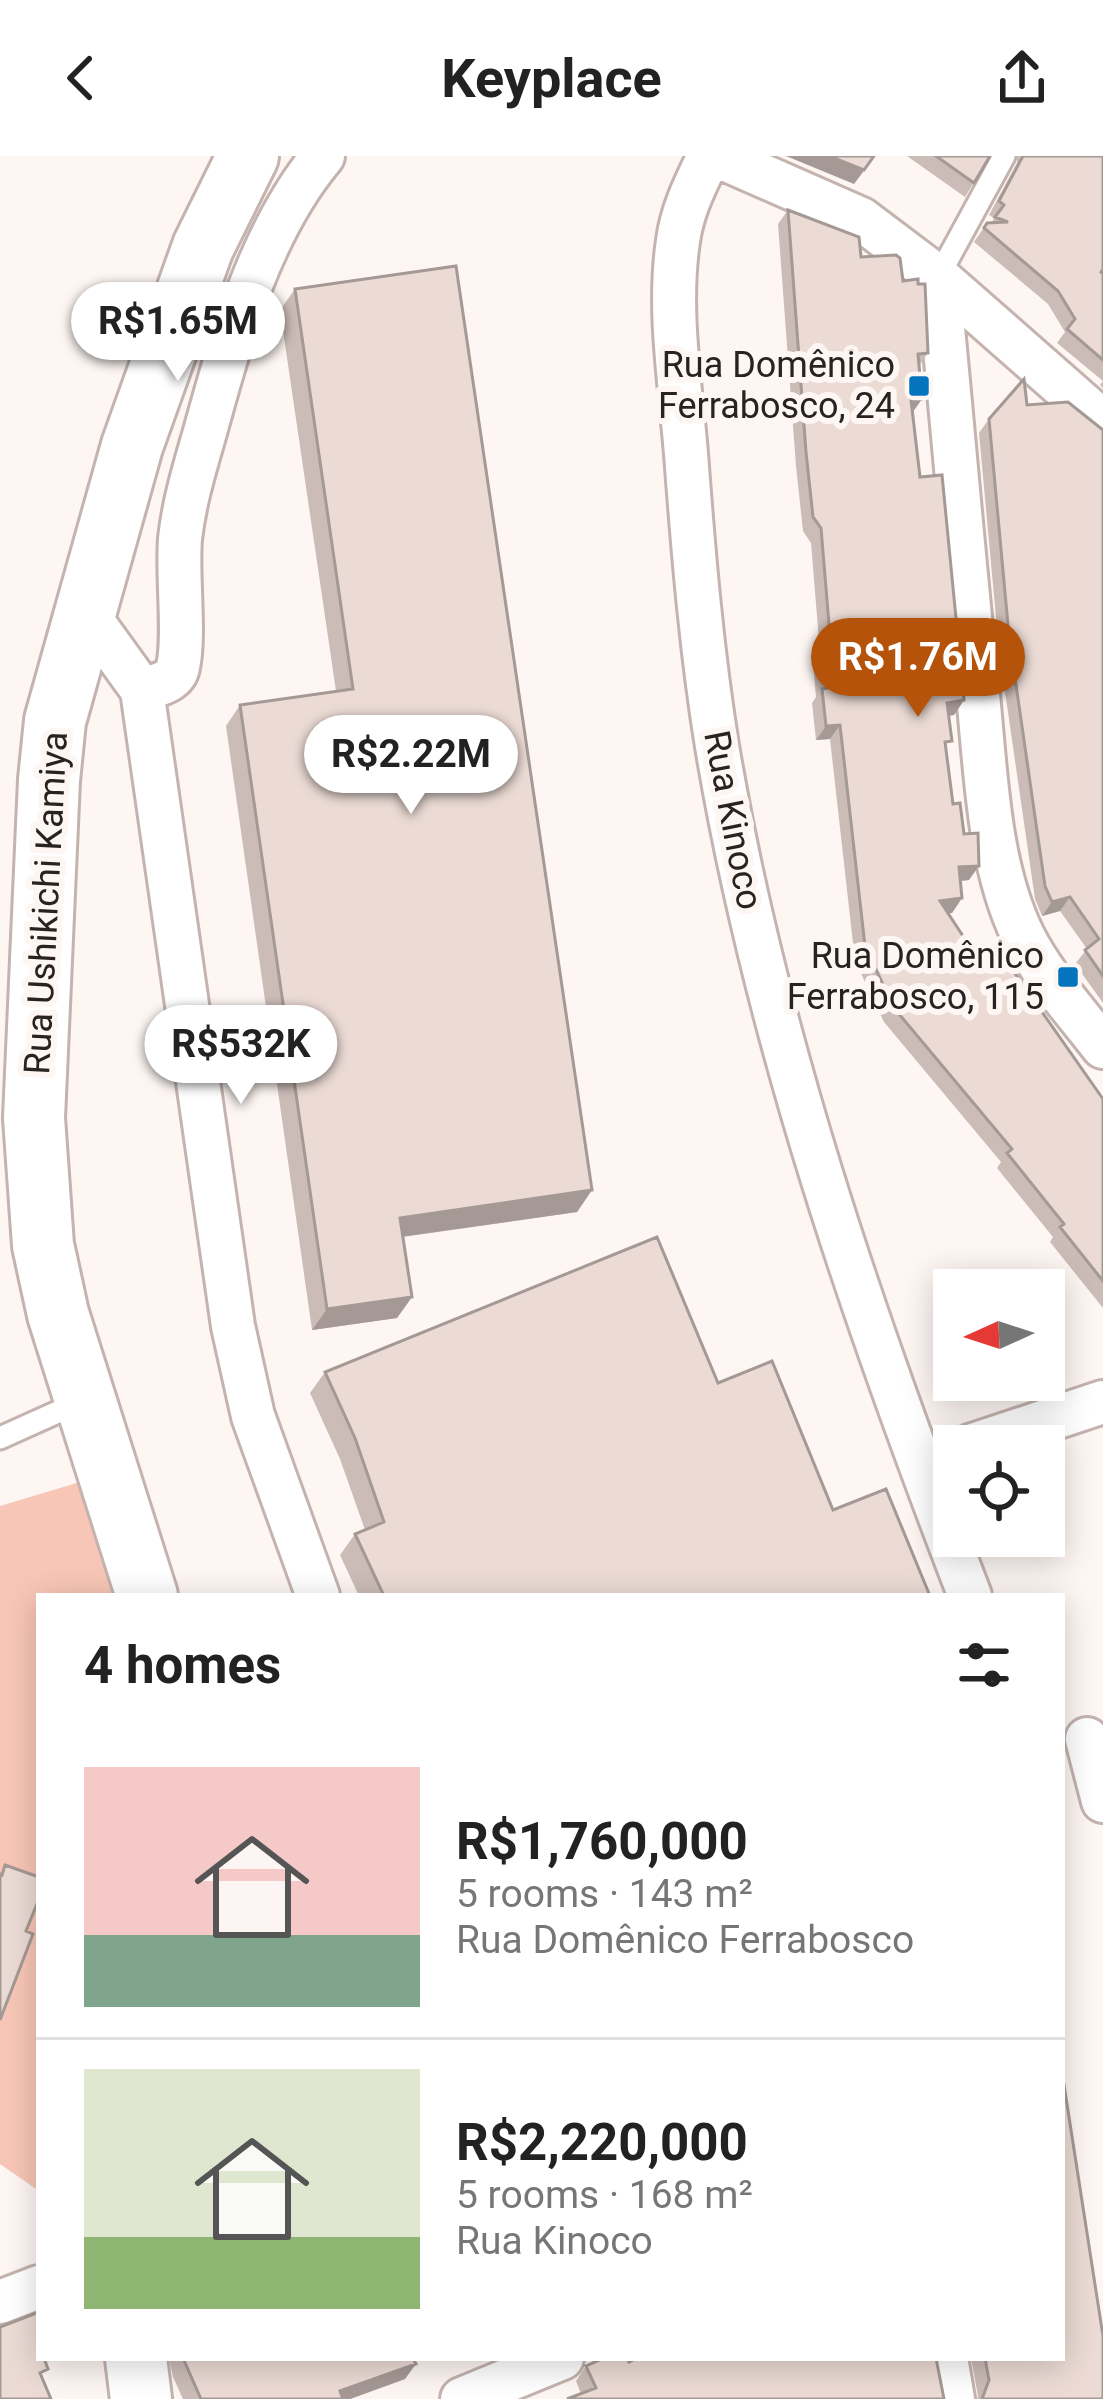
<!DOCTYPE html>
<html lang="en">
<head>
<meta charset="utf-8">
<style>
	body { margin:0; font-family:Roboto,sans-serif; background:#f6f6f6; color:#222; height:100vh; display:flex; flex-direction:column; font-size:45px; white-space:nowrap }
	* { box-sizing:border-box; margin:0 }
	p { font-size:39px; color:#767676 }
	.icon { flex:none; width:66px; height:66px; fill:none; stroke:currentColor; stroke-width:2; stroke-linecap:round; stroke-linejoin:round }
	.map { position:relative; flex:1; overflow:hidden }
	.side { position:absolute; left:36px; top:1437px; width:1029px; height:768px; display:flex; flex-direction:column; background:#fff; border-radius:0px; box-shadow:0 6px 30px #0003 }
	.side>* { flex:none }
	.needle { width:78px; rotate:267deg }
	.buttons { position:absolute; left:933px; top:1113px; display:grid; gap:24px }
	.buttons a { display:grid; place-items:center; width:132px; height:132px; border-radius:0px; background:#fff; box-shadow:0 6px 30px #0003; font-size:60px }
	.price { position:absolute; translate:-50% -102px; padding:0 27px; border-radius:42px; background:#fff; color:#222; font-size:39px; line-height:78px; filter:drop-shadow(0 3px 6px #0008) }
	.price::after { content:''; position:absolute; left:50%; top:72px; width:36px; height:27px; margin-left:-18px; background:inherit; clip-path:polygon(0 0,100% 0,50% 100%) }
	.price.current { background:#b45309; color:#fff }
	ul { padding:0; list-style:none }
	li { display:flex; align-items:center; gap:36px; height:300px; padding:0 48px }
	li+li { border-top:3px solid #e0e0e0 }
	li span { display:grid; place-items:center; flex:none; width:336px; height:240px; border-radius:0px; color:#555 }
	li>.icon { margin-inline-start:auto }
	span .icon { width:144px; height:144px; fill:#fffc; stroke-width:1 }
	li b { font-size:51px }
	h2 { display:flex; justify-content:space-between; align-items:center; height:144px; padding:0 48px; font-size:51px }
	header { display:flex; justify-content:space-between; align-items:center; height:156px; padding:0 48px; background:#fff; font-size:54px; font-weight:700 }
	.map>svg:first-child { display:block }
</style>
</head>
<body>
<header><svg class="icon" aria-label="back" viewBox="0 0 24 24"><path d="M15 5l-7 7 7 7"/></svg>Keyplace<svg class="icon" aria-label="share" viewBox="0 0 24 24"><path d="M12 15V3M7 8l5-5 5 5M5 13v7h14v-7"/></svg></header>
<div class="map">
<svg width="1103" height="2243" viewBox="0 0 1103 2243">
	<rect width="100%" height="100%" fill="#fdf6f3"/>
	<path fill="#f8c6b6" d="M110,1317L123,1440H39V2035L0,2008V1350Z"/>
	<g fill="none" stroke-linecap="round" stroke-linejoin="round">
		<defs>
			<path id="lane" d="M938,121L1004,0
				M0,1282L80,1246"/>
			<path id="street" d="M709,0C696,27 682,54 678,85C667,158 682,237 687,311C694,404 702,497 717,590C766,882 864,1165 970,1440
				M718,0L861,63L938,121L1103,266
				M938,121C952,260 963,400 978,539C986,617 988,708 1023,780C1043,820 1076,856 1103,891
				M85,455L142,534L233,1170L253,1260L318,1440
				M142,534C155,529 175,527 178,511C185,479 177,420 180,383C184,346 195,311 205,276C231,182 260,75 323,0
				M970,1290L1103,1246
				M1087,1583L1103,1645
				M0,2146L39,2131
				M946,2202L953,2243
				M462,2243L562,2202"/>
			<path id="secondary" d="M147,1440L58,1158L43,1089L34,962L49,624L55,565L132,290L203,91L248,0
				M136,2202L141,2243"/>
		</defs>
		<use href="#lane" stroke="#c4b3ae" stroke-width="27"/>
		<use href="#street" stroke="#c4b3ae" stroke-width="48"/>
		<use href="#secondary" stroke="#c4b3ae" stroke-width="66"/>
		<use href="#lane" stroke="#fff" stroke-width="21"/>
		<use href="#street" stroke="#fff" stroke-width="42"/>
		<use href="#secondary" stroke="#fff" stroke-width="60"/>
	</g>
	<path fill="#cbbcb7" d="M907,0H990L965,41Z
		M1017,0H1103L1101,116L1103,118V232L1100,229L1103,225L1057,187L1065,176L1048,148L974,86L987,67H992L994,62L989,59L1017,7Z
		M788,54L861,101L903,125L928,197L919,210L922,243L912,257L920,321L964,544L954,559L949,560L946,593L953,648L969,724L960,725L962,742L952,757H948L984,812L1103,943V1152L1050,1086L1053,1081L997,1012L1001,1006L884,866L855,805L830,583L816,584L812,547L816,541L813,507L820,497L811,387L803,375L796,310L778,68Z
		M295,133L592,1034L577,1056L403,1081L412,1141L397,1162L312,1174L226,570L240,549L336,535L280,154Z
		M1027,249L1103,274V847L1075,808L1087,793L1060,755L1042,760L1035,743L999,494L979,277L989,263Z
		M325,1216L718,1227L833,1354L930,1440H359L340,1399L355,1378L365,1374L340,1303L310,1237Z
		M169,2202H422L415,2205L405,2223L350,2243H183L173,2221Z
		M936,2202L581,2238L576,2225L586,2210L629,2206Z
		M971,2202H1062L1103,2243H977L978,2240Z"/>
	<path fill="#a59995" d="M786,0H875L854,28Z
		M922,243L912,257L911,244Z
		M964,544L954,559L937,561L947,547Z
		M840,569L830,583L816,584L826,570Z
		M979,710L969,724L949,726L959,711Z
		M1070,741L1060,755L1042,760L1052,746Z
		M962,742L952,757L930,759L940,745Z
		M592,1034L577,1056L385,1083L400,1062Z
		M412,1141L397,1162L312,1174L327,1153Z
		M416,2208L405,2223L350,2243H335L340,2235Z"/>
	<path fill="#ecdbd5" stroke="#a59995" stroke-width="3" d="M829,0H874L864,14Z
		M936,0H990L974,27Z
		M1023,0H1103V113L1101,116L1103,118V204L1067,173L1075,163L1058,135L984,72L987,67L1008,66L995,61L1004,49L999,45Z
		M788,54L859,81L861,101L896,99L900,102L903,125L918,123V128H925L928,197L918,198L922,243L911,244L920,321L942,319L964,544L947,547L952,585L945,586L953,648L960,647L964,678L978,677L979,710L959,711L962,742L940,745L984,812L995,806H1007L1103,943V1125L1060,1071L1064,1068L1007,997L1012,993L894,852L865,790L840,569L826,570L822,533L827,532L823,493L831,492L821,372L813,361L806,296Z
		M456,110L592,1034L400,1062L412,1141L327,1153L240,549L353,533L295,133Z
		M1024,223L1027,249L1068,246L1103,274V820L1085,794L1099,783L1070,741L1052,746L1045,730L1009,480L989,263Z
		M657,1081L718,1227L772,1205L833,1354L886,1333L930,1440H384L355,1378L384,1366L355,1282L325,1216Z
		M5,1709L39,1721V1743L26,1775L33,1778L0,1864V1718L2,1719Z
		M1062,1916L1103,2180V2243H982L989,2224L985,2202H1062Z
		M39,2156V2202H44L48,2213L40,2217L51,2243H0V2171Z
		M183,2202H413L416,2208L340,2235L343,2243H201Z
		M604,2202H627L629,2206L637,2202H936L944,2243H567L596,2232L586,2210Z"/>
	<g fill="#0474be" stroke="#fdf6f3" stroke-width="4.5">
		<rect x="907" y="218" width="24" height="24" rx="6"/>
		<rect x="1056" y="809" width="24" height="24" rx="6"/>
	</g>
	<g text-anchor="middle" dominant-baseline="central" stroke-width="12" stroke-linejoin="round" paint-order="stroke">
		<g font-size="36" fill="#282220" stroke="#fdf6f3" text-anchor="end">
			<text x="895" y="209">Rua Domênico<tspan x="895" dy="41">Ferrabosco, 24</tspan></text>
			<text x="1044" y="800">Rua Domênico<tspan x="1044" dy="41">Ferrabosco, 115</tspan></text>
		</g>
		<g font-size="36" fill="#282220" stroke="#fdf6f3">
			<text transform="translate(733 664) rotate(79)">Rua Kinoco</text>
			<text transform="translate(46 747) rotate(-87)">Rua Ushikichi Kamiya</text>
		</g>
	</g>
</svg>
<div class="buttons">
<a><svg class="needle" viewBox="-14 -14 28 28"><path d="M0-13l5 13h-10z" fill="#e53935"/><path d="M0 13l5-13h-10z" fill="#767676"/></svg></a>
<a><svg class="icon" aria-label="locate" viewBox="0 0 24 24"><circle cx="12" cy="12" r="6"/><path d="M12 2v4M12 18v4M2 12h4M18 12h4"/></svg></a>
</div>
<b class="price" style="left:178px;top:228px">R$1.65M</b>
<b class="price current" style="left:918px;top:564px">R$1.76M</b>
<b class="price" style="left:411px;top:661px">R$2.22M</b>
<b class="price" style="left:241px;top:951px">R$532K</b>
<section class="side">
<h2>4 homes<svg class="icon" aria-label="filters" viewBox="0 0 24 24"><path d="M4 7h16M4 17h16"/><circle cx="9" cy="7" r="2"/><circle cx="15" cy="17" r="2"/></svg></h2>
<ul>
<li><span style="background:linear-gradient(#f6c9c9 70%,#7fa58c 0)"><svg class="icon" aria-label="home" viewBox="0 0 24 24"><path d="M3 11l9-7 9 7M6 9v11h12V9"/></svg></span><div><b>R$1,760,000</b><p>5 rooms · 143 m²</p><p>Rua Domênico Ferrabosco</p></div></li>
<li><span style="background:linear-gradient(#dfe7d0 70%,#8fb573 0)"><svg class="icon" aria-label="home" viewBox="0 0 24 24"><path d="M3 11l9-7 9 7M6 9v11h12V9"/></svg></span><div><b>R$2,220,000</b><p>5 rooms · 168 m²</p><p>Rua Kinoco</p></div></li>
</ul>
</section>
</div>
</body>
</html>
